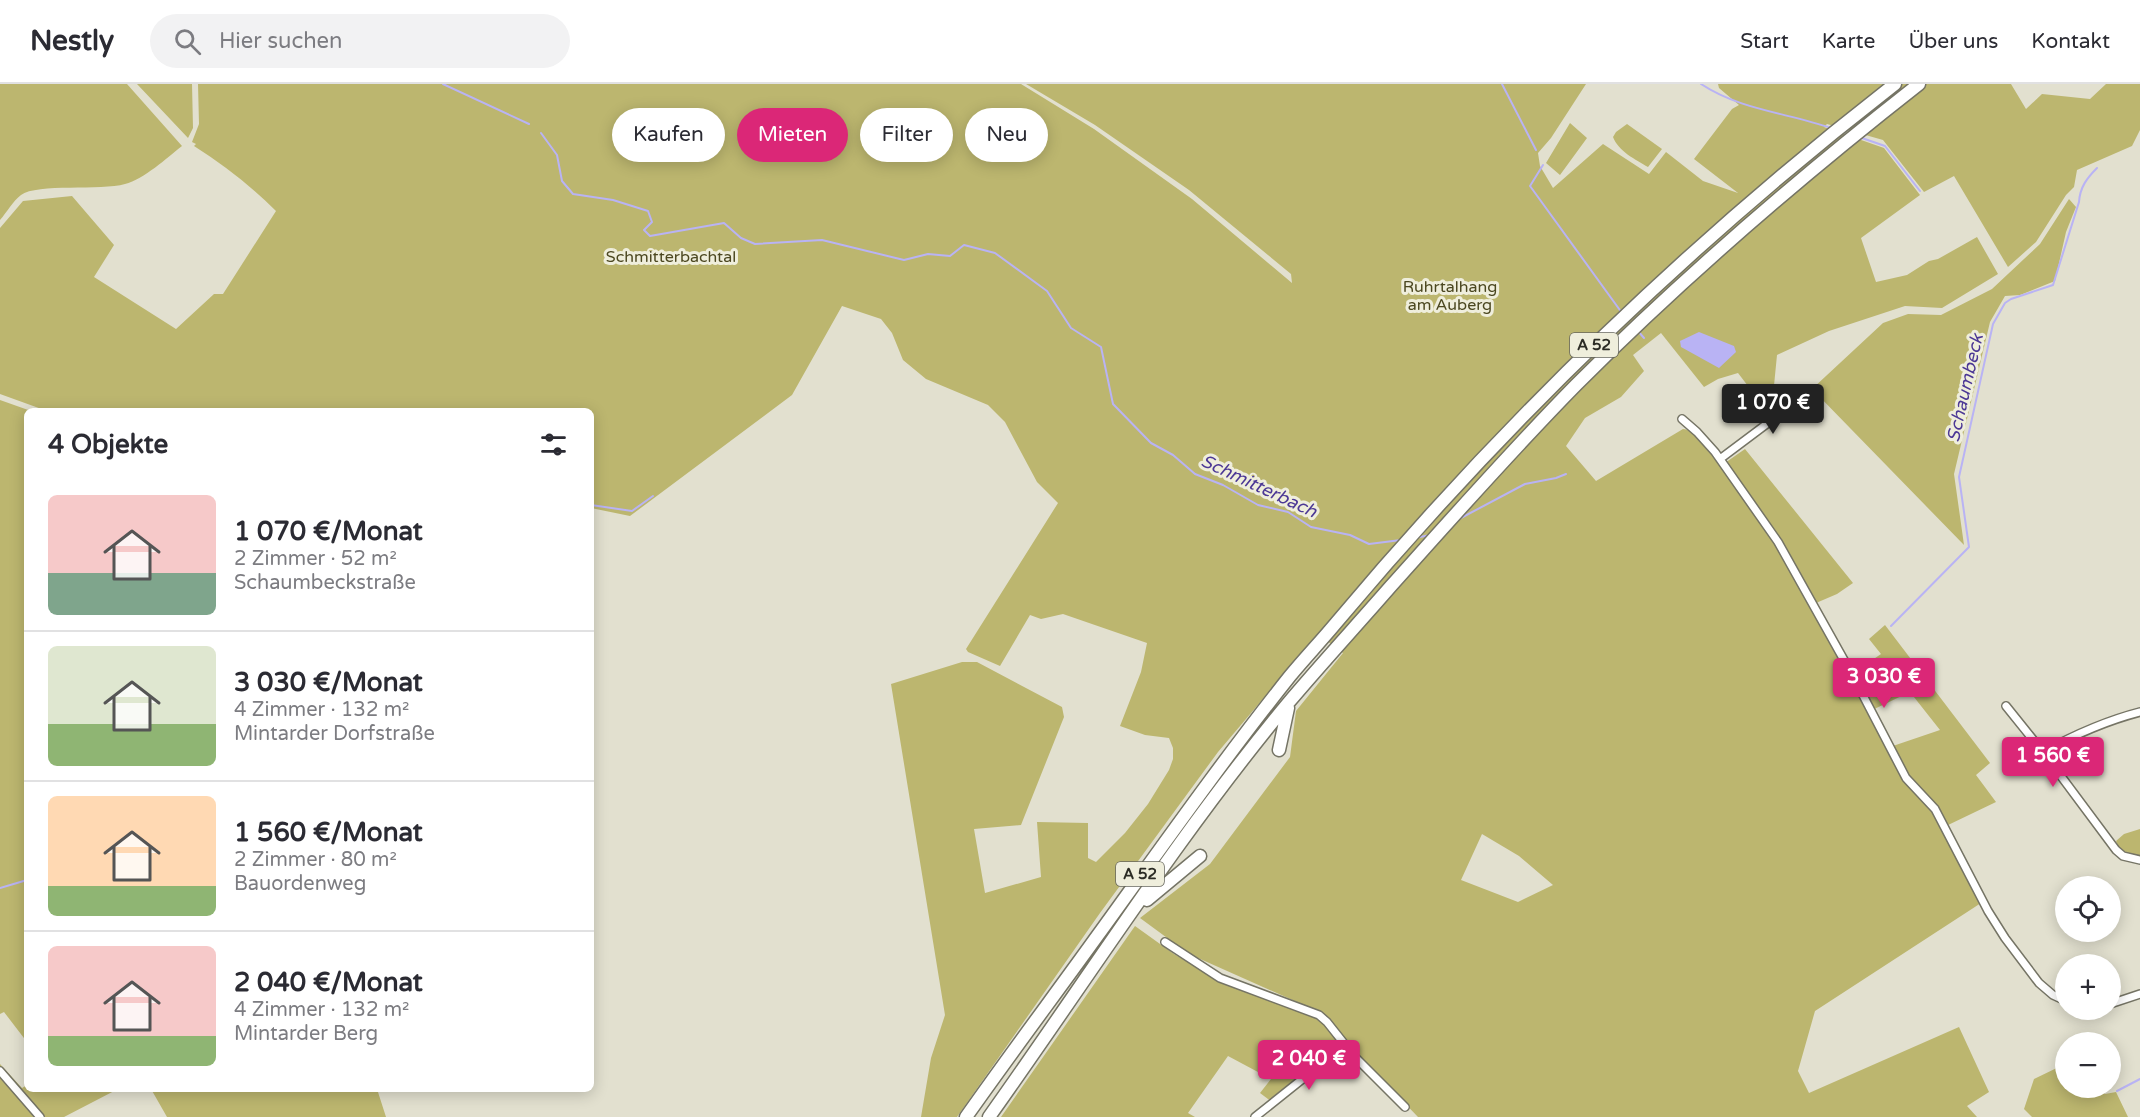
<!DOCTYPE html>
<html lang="de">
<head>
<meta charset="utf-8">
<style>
	body { margin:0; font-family:"Varela Round",sans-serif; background:#f2f2f3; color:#2b2b33; height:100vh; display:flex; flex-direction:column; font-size:22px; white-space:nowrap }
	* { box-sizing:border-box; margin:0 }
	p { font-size:20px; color:#7c7c81 }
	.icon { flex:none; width:33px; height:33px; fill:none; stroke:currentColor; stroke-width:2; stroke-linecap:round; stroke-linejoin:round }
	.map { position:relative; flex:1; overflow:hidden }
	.panel { position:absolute; left:24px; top:324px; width:570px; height:684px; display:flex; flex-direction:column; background:#fff; border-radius:9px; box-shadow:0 3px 15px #0003 }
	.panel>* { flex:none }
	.guide { position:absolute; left:612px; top:24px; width:570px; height:54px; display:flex; gap:12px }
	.controls { position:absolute; left:2055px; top:792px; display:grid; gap:12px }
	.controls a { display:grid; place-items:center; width:66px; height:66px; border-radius:50%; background:#fff; box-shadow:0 3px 15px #0003; font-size:30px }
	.price { position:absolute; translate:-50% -51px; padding:0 14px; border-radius:6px; background:#db2777; color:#fff; font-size:20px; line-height:39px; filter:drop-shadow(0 2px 3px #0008) }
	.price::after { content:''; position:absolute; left:50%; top:36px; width:18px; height:14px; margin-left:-9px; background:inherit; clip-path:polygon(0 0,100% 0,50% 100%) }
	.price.active { background:#222; color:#fff }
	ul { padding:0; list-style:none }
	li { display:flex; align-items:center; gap:18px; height:150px; padding:0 24px }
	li+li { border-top:2px solid #e1e1e2 }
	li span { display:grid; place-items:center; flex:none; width:168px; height:120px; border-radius:9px; color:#555 }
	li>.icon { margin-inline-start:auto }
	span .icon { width:72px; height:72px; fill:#fffc; stroke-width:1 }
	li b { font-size:26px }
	h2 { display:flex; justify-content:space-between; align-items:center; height:72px; padding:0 24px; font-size:26px }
	.pill { padding:0 21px; border-radius:27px; background:#fff; box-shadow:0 3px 15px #0003; font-size:21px; line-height:54px }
	.pill.active { background:#db2777; color:#fff }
	header { display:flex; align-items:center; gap:36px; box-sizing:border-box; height:84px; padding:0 30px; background:#fff; border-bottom:2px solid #e1e1e2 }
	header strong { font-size:28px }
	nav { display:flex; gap:33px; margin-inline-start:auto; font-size:21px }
	.search { width:420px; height:54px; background:#f2f2f3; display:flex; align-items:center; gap:15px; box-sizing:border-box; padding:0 21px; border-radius:33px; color:#7c7c81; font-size:22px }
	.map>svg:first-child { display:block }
</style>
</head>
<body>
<header>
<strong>Nestly</strong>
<div class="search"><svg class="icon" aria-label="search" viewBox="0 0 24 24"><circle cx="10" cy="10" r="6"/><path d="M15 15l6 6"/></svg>Hier suchen</div>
<nav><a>Start</a><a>Karte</a><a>Über uns</a><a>Kontakt</a></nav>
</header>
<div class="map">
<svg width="2140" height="1033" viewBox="0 0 2140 1033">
	<rect width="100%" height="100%" fill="#e2e0cf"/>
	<path fill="#bcb66f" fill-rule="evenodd" d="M0,0H127L182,62C167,74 144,95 125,100C101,107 37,99 21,111C13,117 7,128 0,136Z
		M137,0H192L193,44L188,54Z
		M198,0H1021L1094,45L1192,115L1292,199L1291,190L1189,106L1095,41L1026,0H1586L1551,54L1538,69L1540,82L1553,104L1603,60L1649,90L1666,68L1703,97L1738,109L1694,75L1732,25L1739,21L1719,4L1718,0H2011L2026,25L2042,10L2090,15L2106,0H2140V46L2132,62L2077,86L2074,103L2066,111L2036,158L2008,183L1954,92L1924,108L1883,56L1827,40L1824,43L1884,64L1920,111L1861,154L1876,198L1907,191L1929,177L1938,175L1977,153L1998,190L1942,224L1905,222L1829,247L1777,271L1771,332L1738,289L1718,295L1704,303L1661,249L1633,271L1644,287L1621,313L1585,334L1566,362L1596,397L1683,345C1700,347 1712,369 1722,381L1745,365L1853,499L1837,510L1809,522L1849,592L1881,570L1869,555L1885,541L1990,679L1976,691L1996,718L1946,742L1981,819L1815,927L1798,987L1809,1009L1959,943L1989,1008L1967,1022L1977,1033H1418L1345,957L1272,1018L1260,1009L1271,995L1228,972L1188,1029L1195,1033H1001L1135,842L1174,870L1218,896L1320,935L1324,930L1189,870L1140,834L1210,780L1290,673L1296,627L1343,569L1318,550L1218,668L1100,829L957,1033H921L931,974L945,931L891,600L962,578H977L1062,623L1064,633L1021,741L974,745L985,809L1041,793L1037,738L1088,739V774L1096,778L1125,749L1148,720L1169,686L1173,675V664L1169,654L1145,651L1120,642L1141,588L1147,559L1063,530L1041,535L1030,531L1000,582L968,568L966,565L1058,419L1037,398L1005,338L988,321L926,295L903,276L892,249L881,235L842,222L792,311L630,432L591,424V327H47L0,310V144L23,117L72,112L114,161L94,193L176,245L214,210H223L276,127C251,102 224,81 194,62L196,60L192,58L199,40ZM1910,608L1940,646L1887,664L1868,628ZM1482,750L1519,772L1553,801L1518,818L1461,796Z
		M1570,39L1587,54L1560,91L1546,79Z
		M1627,40L1662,65L1648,83C1636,76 1618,67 1613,53L1616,48Z
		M2069,115L2076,123L2066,148L2055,197L2020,211L2005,212L1990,238L1954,390L1964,461L1812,305L1883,239L1908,230L1941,231L1992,205L2040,160Z
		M0,316L31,327H27V958L4,928L0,930Z
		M2140,745V772C2130,771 2119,767 2116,757L2124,750Z
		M0,980L22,1004L27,1001V1005H118L64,1033H0Z
		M2065,980L2066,1004H2099L2105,1010L2116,1008L2128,1033H2032L2024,1025L2034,995Z
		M151,1005H377L386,1033H167Z"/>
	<path fill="#b9b3f4" d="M1699,248L1734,262L1736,268L1719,284L1681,263L1680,257Z"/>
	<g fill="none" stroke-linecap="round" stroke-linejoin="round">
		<path stroke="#b9b3f4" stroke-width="2" d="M443,0L529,40
			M1502,0L1536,66
			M1701,0C1740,26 1788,29 1831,44
			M541,49L557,71L562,97L573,110L613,116L648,127L652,138L644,146L650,152L724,139L741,154L755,160L822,156L904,176L928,170L950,172L964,161L995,169L1047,207L1071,244L1101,263L1113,320L1151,359L1173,371L1195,390L1223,401L1258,421L1288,428L1311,443L1350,451L1369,460L1401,456
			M1859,53L1885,62L1920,107
			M1543,81L1530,102L1622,229
			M1638,247L1644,254
			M591,421L632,427L653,412
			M1459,435L1525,400L1556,394L1566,390
			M1415,454L1430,451
			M1891,542L1969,463L1959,393L1993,240L2005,219L2011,215L2053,201L2079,118C2080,103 2087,94 2097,84
			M0,804L27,796
			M2117,1007L2140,995"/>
		<defs>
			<path id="street" d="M1682,335L1697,348L1715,368L1778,458L1854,594L1906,694L1935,725L1988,827L2005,854L2039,899L2053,911L2066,917
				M1720,375L1792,321L1809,305
				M2006,622L2043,668C2074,651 2105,637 2140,628
				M2043,668L2116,766L2123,772L2140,776
				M1165,858L1220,894L1319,931L1327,938L1354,972L1405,1023
				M2110,920L2140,910
				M0,987L40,1033
				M1255,1033L1345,961"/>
			<path id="highway" d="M1279,666L1288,624
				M1147,816L1200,772
				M966,1033C1009,972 1054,912 1098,851C1161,764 1223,676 1290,592C1305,574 1321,557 1336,539C1503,340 1690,159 1895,0
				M989,1033C1088,894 1180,749 1289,618C1322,579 1357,541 1391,502C1452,434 1512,366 1576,301C1684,193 1799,94 1919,0"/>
		</defs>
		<use href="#street" stroke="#757465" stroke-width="10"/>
		<use href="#highway" stroke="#757465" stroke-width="15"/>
		<use href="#street" stroke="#fff" stroke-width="7"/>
		<use href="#highway" stroke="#fff" stroke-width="12"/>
	</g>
	<g text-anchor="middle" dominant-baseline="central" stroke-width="6" stroke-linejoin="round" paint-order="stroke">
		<g fill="#efeedc" stroke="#66665c" stroke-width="1.5">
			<rect x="1570" y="249" width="48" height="24" rx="4.5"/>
			<rect x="1116" y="778" width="48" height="24" rx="4.5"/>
		</g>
		<g font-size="15" font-weight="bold" fill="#2c2c25">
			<text x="1594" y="261">A 52</text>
			<text x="1140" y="790">A 52</text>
		</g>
		<g font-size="16" fill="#4b4720" stroke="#efeedc">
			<text x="671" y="173">Schmitterbachtal</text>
			<text x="1450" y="203">Ruhrtalhang<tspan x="1450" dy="18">am Auberg</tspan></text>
		</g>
		<g font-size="18" font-style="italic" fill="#4c3895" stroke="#efeedc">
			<text transform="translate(1965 304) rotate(-77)">Schaumbeck</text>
			<text transform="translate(1259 402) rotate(25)">Schmitterbach</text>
		</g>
	</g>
</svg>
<div class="controls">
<a><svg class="icon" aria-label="locate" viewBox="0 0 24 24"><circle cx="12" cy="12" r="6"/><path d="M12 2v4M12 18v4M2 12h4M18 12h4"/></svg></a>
<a>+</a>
<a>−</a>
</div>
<b class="price active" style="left:1773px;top:351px">1 070 €</b>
<b class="price" style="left:1884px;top:625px">3 030 €</b>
<b class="price" style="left:2053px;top:704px">1 560 €</b>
<b class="price" style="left:1309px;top:1007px">2 040 €</b>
<div class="guide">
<a class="pill">Kaufen</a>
<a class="pill active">Mieten</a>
<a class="pill">Filter</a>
<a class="pill">Neu</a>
</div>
<section class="panel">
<h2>4 Objekte<svg class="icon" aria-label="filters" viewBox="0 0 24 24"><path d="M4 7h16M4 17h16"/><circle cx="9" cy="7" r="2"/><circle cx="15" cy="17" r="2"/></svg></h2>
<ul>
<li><span style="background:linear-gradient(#f6c9c9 65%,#7fa58c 0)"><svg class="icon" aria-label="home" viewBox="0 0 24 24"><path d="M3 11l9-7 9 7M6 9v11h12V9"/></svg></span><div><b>1 070 €/Monat</b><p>2 Zimmer · 52 m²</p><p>Schaumbeckstraße</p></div></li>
<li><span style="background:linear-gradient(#dfe7d0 65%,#8fb573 0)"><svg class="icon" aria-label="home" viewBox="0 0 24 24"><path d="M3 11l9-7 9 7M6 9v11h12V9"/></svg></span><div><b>3 030 €/Monat</b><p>4 Zimmer · 132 m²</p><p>Mintarder Dorfstraße</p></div></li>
<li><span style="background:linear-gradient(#ffd9b3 75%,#8fb573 0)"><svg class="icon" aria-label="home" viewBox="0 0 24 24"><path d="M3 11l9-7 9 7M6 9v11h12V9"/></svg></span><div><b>1 560 €/Monat</b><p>2 Zimmer · 80 m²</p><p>Bauordenweg</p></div></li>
<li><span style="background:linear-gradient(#f6c9c9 75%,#8fb573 0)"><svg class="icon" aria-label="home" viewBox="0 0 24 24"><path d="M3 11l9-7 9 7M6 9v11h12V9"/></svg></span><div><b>2 040 €/Monat</b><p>4 Zimmer · 132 m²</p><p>Mintarder Berg</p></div></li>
</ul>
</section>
</div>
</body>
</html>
